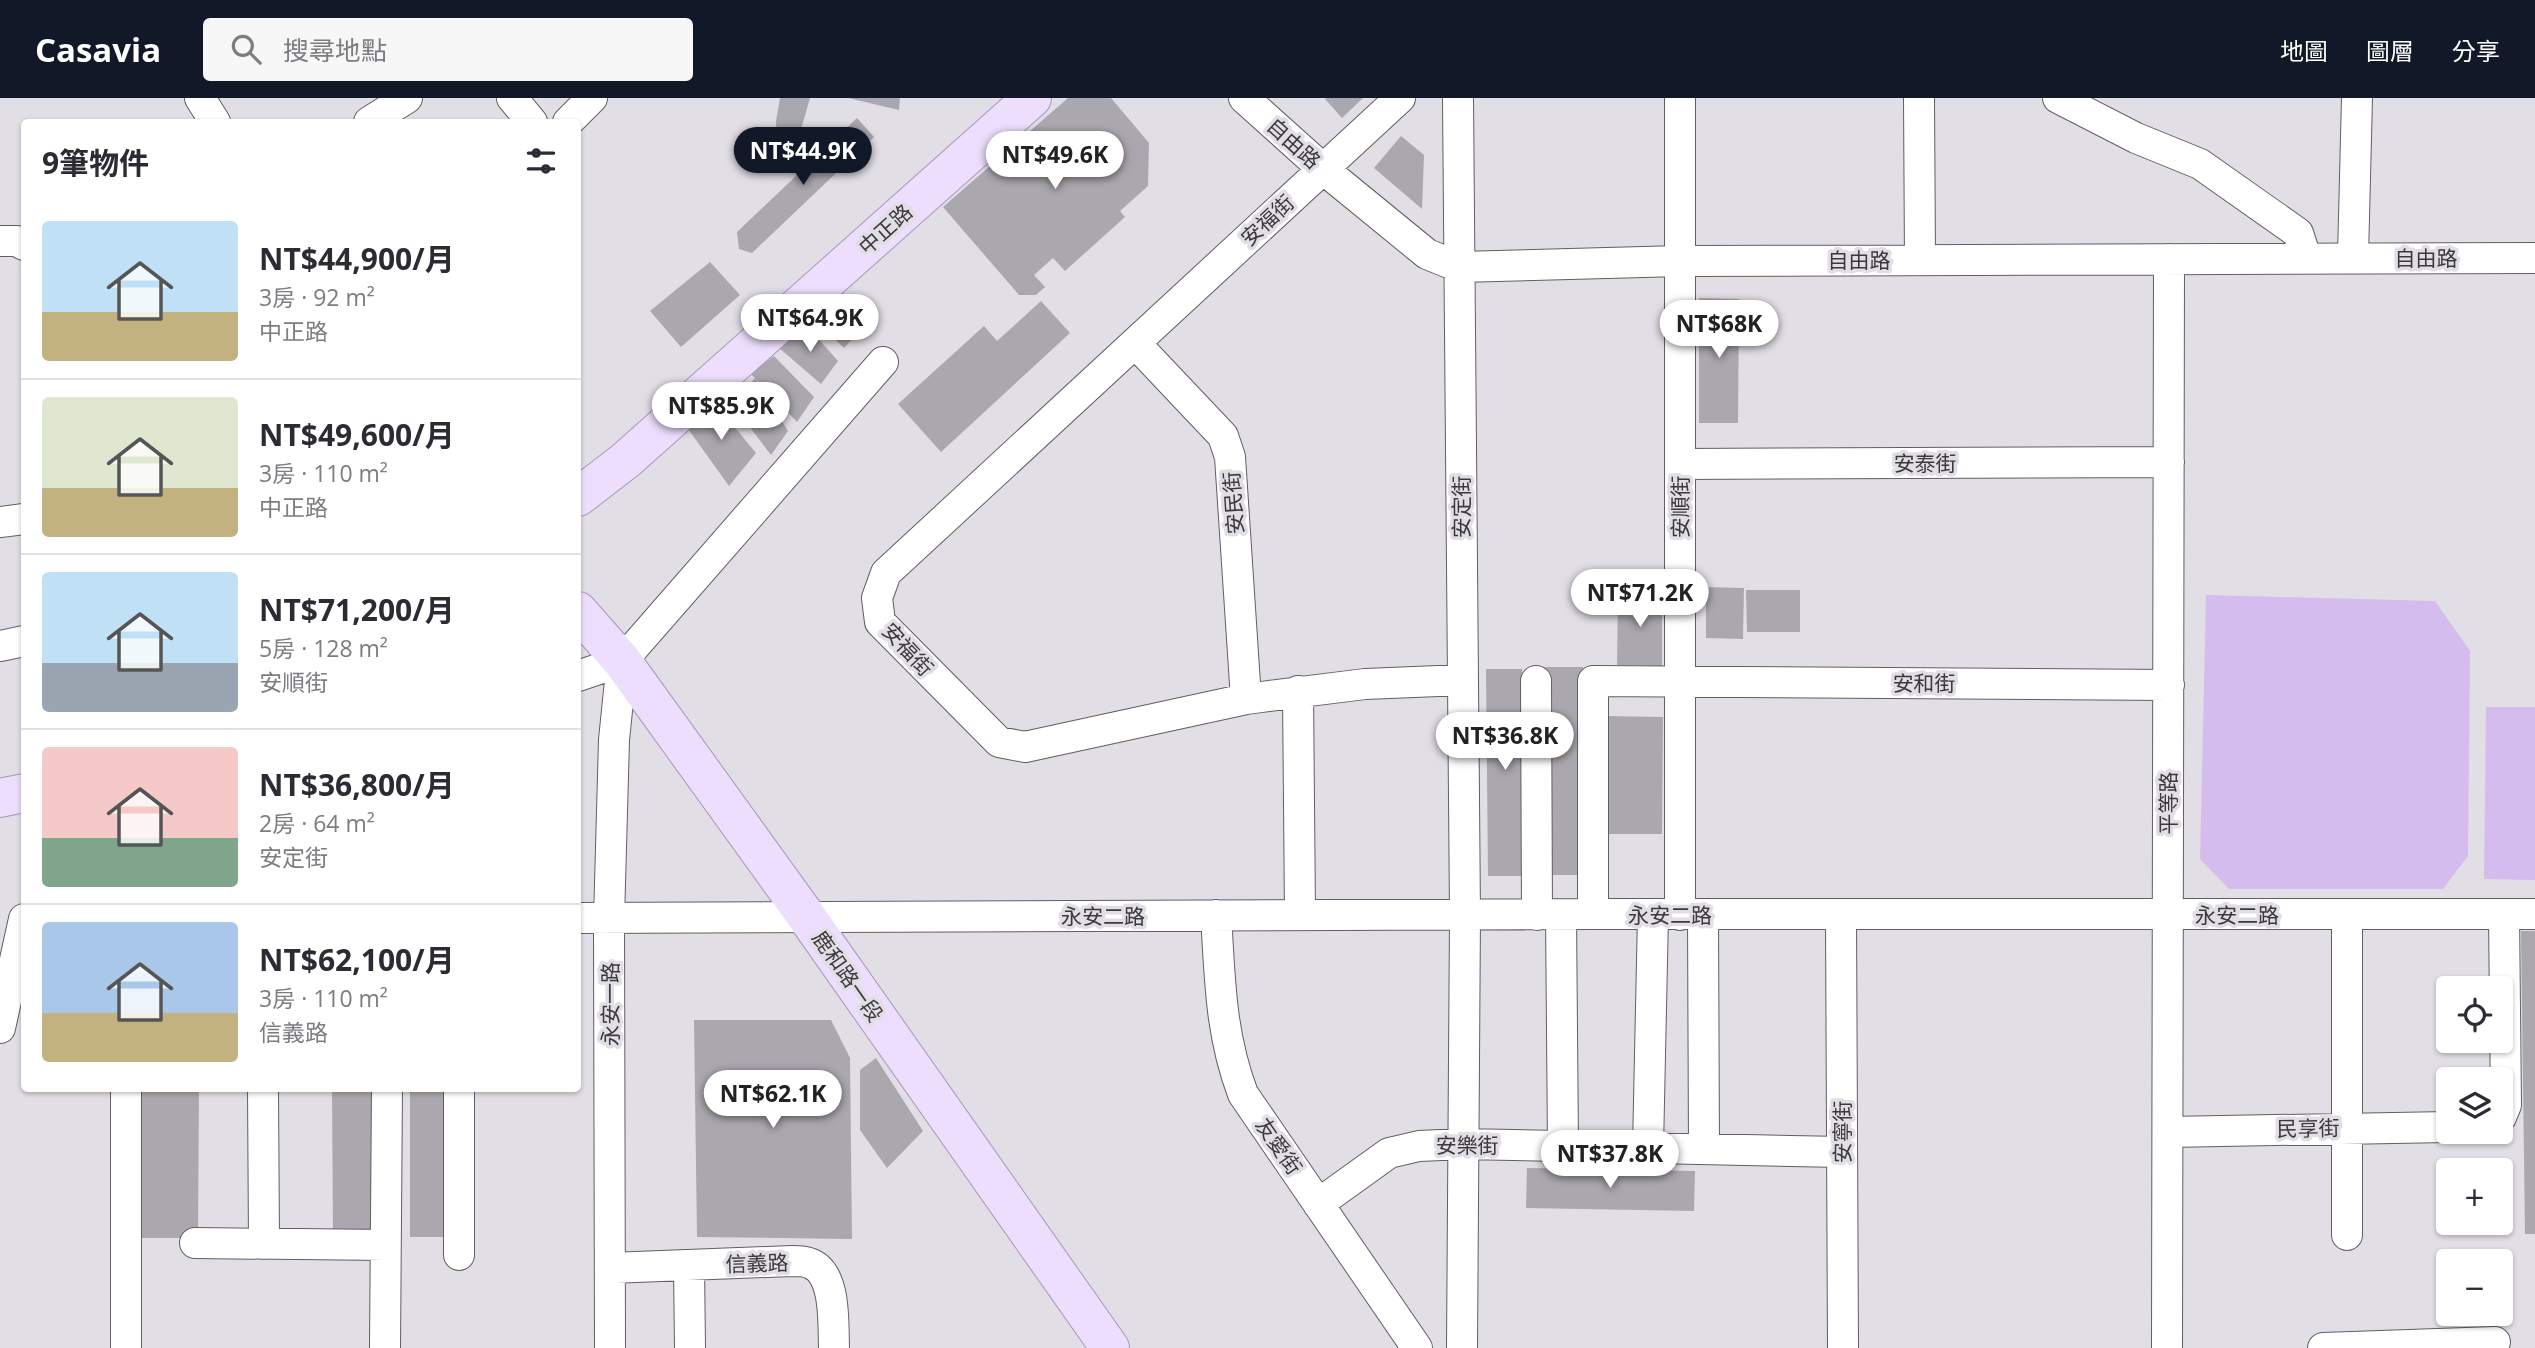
<!DOCTYPE html>
<html lang="zh-TW">
<head>
<meta charset="utf-8">
<style>
	body { margin:0; font-family:"Open Sans","Noto Sans TC",sans-serif; background:#f7f7f7; color:#2b2b33; height:100vh; display:flex; flex-direction:column; font-size:26px; white-space:nowrap }
	* { box-sizing:border-box; margin:0 }
	p { font-size:23px; color:#7c7c81 }
	.icon { flex:none; width:38px; height:38px; fill:none; stroke:currentColor; stroke-width:2; stroke-linecap:round; stroke-linejoin:round }
	.map { position:relative; flex:1; overflow:hidden }
	.sheet { position:absolute; left:21px; top:21px; width:560px; height:973px; display:flex; flex-direction:column; background:#fff; border-radius:7px; box-shadow:0 2px 5px #0004 }
	.sheet>* { flex:none }
	.tools { position:absolute; left:2436px; top:878px; display:grid; gap:14px }
	.tools a { display:grid; place-items:center; width:77px; height:77px; border-radius:7px; background:#fff; box-shadow:0 2px 5px #0004; font-size:35px }
	.price { position:absolute; translate:-50% -60px; padding:0 16px; border-radius:24px; background:#fff; color:#222; font-size:23px; line-height:46px; filter:drop-shadow(0 2px 4px #0008) }
	.price::after { content:''; position:absolute; left:50%; top:42px; width:21px; height:16px; margin-left:-10px; background:inherit; clip-path:polygon(0 0,100% 0,50% 100%) }
	.price.on { background:#111827; color:#fff }
	ul { padding:0; list-style:none }
	li { display:flex; align-items:center; gap:21px; height:175px; padding:0 21px }
	li+li { border-top:2px solid #e1e1e2 }
	li span { display:grid; place-items:center; flex:none; width:196px; height:140px; border-radius:7px; color:#555 }
	li>.icon { margin-inline-start:auto }
	span .icon { width:84px; height:84px; fill:#fffc; stroke-width:1 }
	li b { font-size:30px }
	h2 { display:flex; justify-content:space-between; align-items:center; height:84px; padding:0 21px; font-size:30px }
	header { display:flex; align-items:center; gap:42px; box-sizing:border-box; height:98px; padding:0 35px; background:#111827; color:#fff }
	header strong { font-size:33px }
	nav { display:flex; gap:38px; margin-inline-start:auto; font-size:24px }
	.search { width:490px; height:63px; background:#f7f7f7; display:flex; align-items:center; gap:18px; box-sizing:border-box; padding:0 24px; border-radius:7px; color:#7c7c81; font-size:26px }
	.map>svg:first-child { display:block }
</style>
</head>
<body>
<header>
<strong>Casavia</strong>
<div class="search"><svg class="icon" aria-label="search" viewBox="0 0 24 24"><circle cx="10" cy="10" r="6"/><path d="M15 15l6 6"/></svg>搜尋地點</div>
<nav><a>地圖</a><a>圖層</a><a>分享</a></nav>
</header>
<div class="map">
<svg width="2535" height="1250" viewBox="0 0 2535 1250">
	<rect width="100%" height="100%" fill="#e2dee6"/>
	<path fill="#d5bcee" d="M2206,497L2435,503L2470,553L2468,758L2443,791H2229L2200,761Z
		M2486,609H2535V782L2484,781Z"/>
	<path fill="#aba7af" d="M780,0H810L798,42L777,39L776,23Z
		M848,0H900L899,12Z
		M1068,0H1111L1149,45L1148,88L1120,113L1125,119L1065,173L1053,160L1034,177L1045,189L1036,197H1019L943,109Z
		M1326,0H1363L1342,20L1325,1Z
		M857,20L874,39L752,155L739,151L737,134Z
		M1401,38L1424,57L1422,111L1374,70Z
		M710,164L740,197L681,249L650,213Z
		M833,187L867,225L844,250L805,212Z
		M1699,200L1739,201L1738,325H1699Z
		M1041,203L1070,235L941,354L898,306L984,228L997,243Z
		M806,227L838,263L821,286L778,249Z
		M774,258L814,299L797,324L755,280L788,333L771,357L733,307L755,280L750,275Z
		M713,303L756,355L729,388L686,328Z
		M1706,489L1744,490L1743,541L1706,540Z
		M1746,492H1800V534H1747Z
		M1618,494L1662,495V568L1617,567Z
		M1545,569H1583L1582,777H1545Z
		M1486,571H1522L1523,778H1488Z
		M1604,618L1663,619L1662,736H1603Z
		M2521,833H2535V1136H2525Z
		M694,922H831L850,960L852,1141L697,1139Z
		M876,960L923,1033L887,1070L860,1032V972Z
		M142,990H199L198,1140H142Z
		M332,990H375L376,1142H333Z
		M410,990H462V1139H410Z
		M1527,1070L1695,1073L1694,1113L1526,1110Z"/>
	<g fill="none" stroke-linecap="round" stroke-linejoin="round">
		<defs>
			<path id="minor" d="M200,0L215,24
				M512,0L532,24
				M1244,0L1323,71L1427,156L1459,169L1680,163L2535,160
				M1400,0L886,475L877,500L880,524L999,644L1025,649L1246,601L1365,586L1463,582
				M1458,0L1465,817L1462,1250
				M1919,0L1920,162
				M2058,0L2136,40L2200,66L2298,135L2306,160
				M369,24L407,0
				M568,24L592,0
				M0,143H17L24,147
				M2353,159L2357,0
				M1135,245L1223,338L1230,359L1246,601
				M1680,366L2169,364
				M0,424L24,421
				M0,548L24,543
				M578,578L622,563L883,264
				M1536,583L1537,817
				M1298,593L1300,817
				M1593,816V583L2169,587
				M2347,816V1137
				M1216,817C1220,881 1220,935 1243,996L1417,1250
				M1561,817L1563,1048
				M1680,817V0
				M1703,817L1704,1051
				M1841,817L1843,1250
				M578,820L1593,816H2535
				M0,930L24,821
				M126,990V1250
				M263,990L264,1146
				M2501,1019L2506,1007L2504,816
				M2168,1034L2448,1029
				M1648,1050L1653,817
				M1318,1106L1389,1055L1419,1048L1463,1046L1842,1054
				M195,1145L385,1147
				M459,1157V990
				M689,1167L690,1250
				M610,1170L792,1163C797,1163 804,1163 809,1165C837,1174 833,1227 834,1250
				M385,1250L387,990
				M610,1250L609,821L614,642L622,563
				M2167,1250L2169,161
				M2323,1250L2495,1244"/>
			<path id="major" d="M578,399L626,362L1032,0
				M578,513L622,563L806,818L1110,1250
				M0,700L24,695"/>
		</defs>
		<use href="#minor" stroke="#615e64" stroke-width="32"/>
		<use href="#major" stroke="#a896ba" stroke-width="40"/>
		<use href="#minor" stroke="#fff" stroke-width="30"/>
		<use href="#major" stroke="#eedefe" stroke-width="38"/>
	</g>
	<g text-anchor="middle" dominant-baseline="central" stroke-width="7" stroke-linejoin="round" paint-order="stroke">
		<g font-size="21" fill="#3b393c" stroke="#e2dee6">
			<text transform="translate(1294 45) rotate(42)">自由路</text>
			<text transform="translate(1267 122) rotate(-43)">安福街</text>
			<text transform="translate(885 131) rotate(-42)">中正路</text>
			<text x="2426" y="160">自由路</text>
			<text x="1859" y="162">自由路</text>
			<text x="1925" y="365">安泰街</text>
			<text transform="translate(1233 405) rotate(-94)">安民街</text>
			<text transform="translate(1461 409) rotate(-90)">安定街</text>
			<text transform="translate(1680 409) rotate(-90)">安順街</text>
			<text transform="translate(908 551) rotate(47)">安福街</text>
			<text x="1924" y="585">安和街</text>
			<text transform="translate(2168 705) rotate(-90)">平等路</text>
			<text x="1670" y="817">永安二路</text>
			<text x="2237" y="817">永安二路</text>
			<text x="1103" y="818">永安二路</text>
			<text transform="translate(848 878) rotate(55)">鹿和路一段</text>
			<text transform="translate(610 906) rotate(-90)">永安一路</text>
			<text transform="translate(2308 1030) rotate(-1)">民享街</text>
			<text transform="translate(1842 1034) rotate(-90)">安寧街</text>
			<text x="1467" y="1047">安樂街</text>
			<text transform="translate(1279 1048) rotate(55)">友愛街</text>
			<text transform="translate(757 1165) rotate(-2)">信義路</text>
		</g>
	</g>
</svg>
<div class="tools">
<a><svg class="icon" aria-label="locate" viewBox="0 0 24 24"><circle cx="12" cy="12" r="6"/><path d="M12 2v4M12 18v4M2 12h4M18 12h4"/></svg></a>
<a><svg class="icon" aria-label="layers" viewBox="0 0 24 24"><path d="M12 4l9 5-9 5-9-5zM3 14l9 5 9-5"/></svg></a>
<a>+</a>
<a>−</a>
</div>
<b class="price on" style="left:803px;top:89px">NT$44.9K</b>
<b class="price" style="left:1055px;top:93px">NT$49.6K</b>
<b class="price" style="left:810px;top:256px">NT$64.9K</b>
<b class="price" style="left:1719px;top:262px">NT$68K</b>
<b class="price" style="left:721px;top:344px">NT$85.9K</b>
<b class="price" style="left:1640px;top:531px">NT$71.2K</b>
<b class="price" style="left:1505px;top:674px">NT$36.8K</b>
<b class="price" style="left:773px;top:1032px">NT$62.1K</b>
<b class="price" style="left:1610px;top:1092px">NT$37.8K</b>
<section class="sheet">
<h2>9筆物件<svg class="icon" aria-label="filters" viewBox="0 0 24 24"><path d="M4 7h16M4 17h16"/><circle cx="9" cy="7" r="2"/><circle cx="15" cy="17" r="2"/></svg></h2>
<ul>
<li><span style="background:linear-gradient(#bfe0f5 65%,#c2b280 0)"><svg class="icon" aria-label="home" viewBox="0 0 24 24"><path d="M3 11l9-7 9 7M6 9v11h12V9"/></svg></span><div><b>NT$44,900/月</b><p>3房 · 92 m²</p><p>中正路</p></div></li>
<li><span style="background:linear-gradient(#dfe7d0 65%,#c2b280 0)"><svg class="icon" aria-label="home" viewBox="0 0 24 24"><path d="M3 11l9-7 9 7M6 9v11h12V9"/></svg></span><div><b>NT$49,600/月</b><p>3房 · 110 m²</p><p>中正路</p></div></li>
<li><span style="background:linear-gradient(#bfe0f5 65%,#9aa5b1 0)"><svg class="icon" aria-label="home" viewBox="0 0 24 24"><path d="M3 11l9-7 9 7M6 9v11h12V9"/></svg></span><div><b>NT$71,200/月</b><p>5房 · 128 m²</p><p>安順街</p></div></li>
<li><span style="background:linear-gradient(#f6c9c9 65%,#7fa58c 0)"><svg class="icon" aria-label="home" viewBox="0 0 24 24"><path d="M3 11l9-7 9 7M6 9v11h12V9"/></svg></span><div><b>NT$36,800/月</b><p>2房 · 64 m²</p><p>安定街</p></div></li>
<li><span style="background:linear-gradient(#a9c7e8 65%,#c2b280 0)"><svg class="icon" aria-label="home" viewBox="0 0 24 24"><path d="M3 11l9-7 9 7M6 9v11h12V9"/></svg></span><div><b>NT$62,100/月</b><p>3房 · 110 m²</p><p>信義路</p></div></li>
</ul>
</section>
</div>
</body>
</html>
